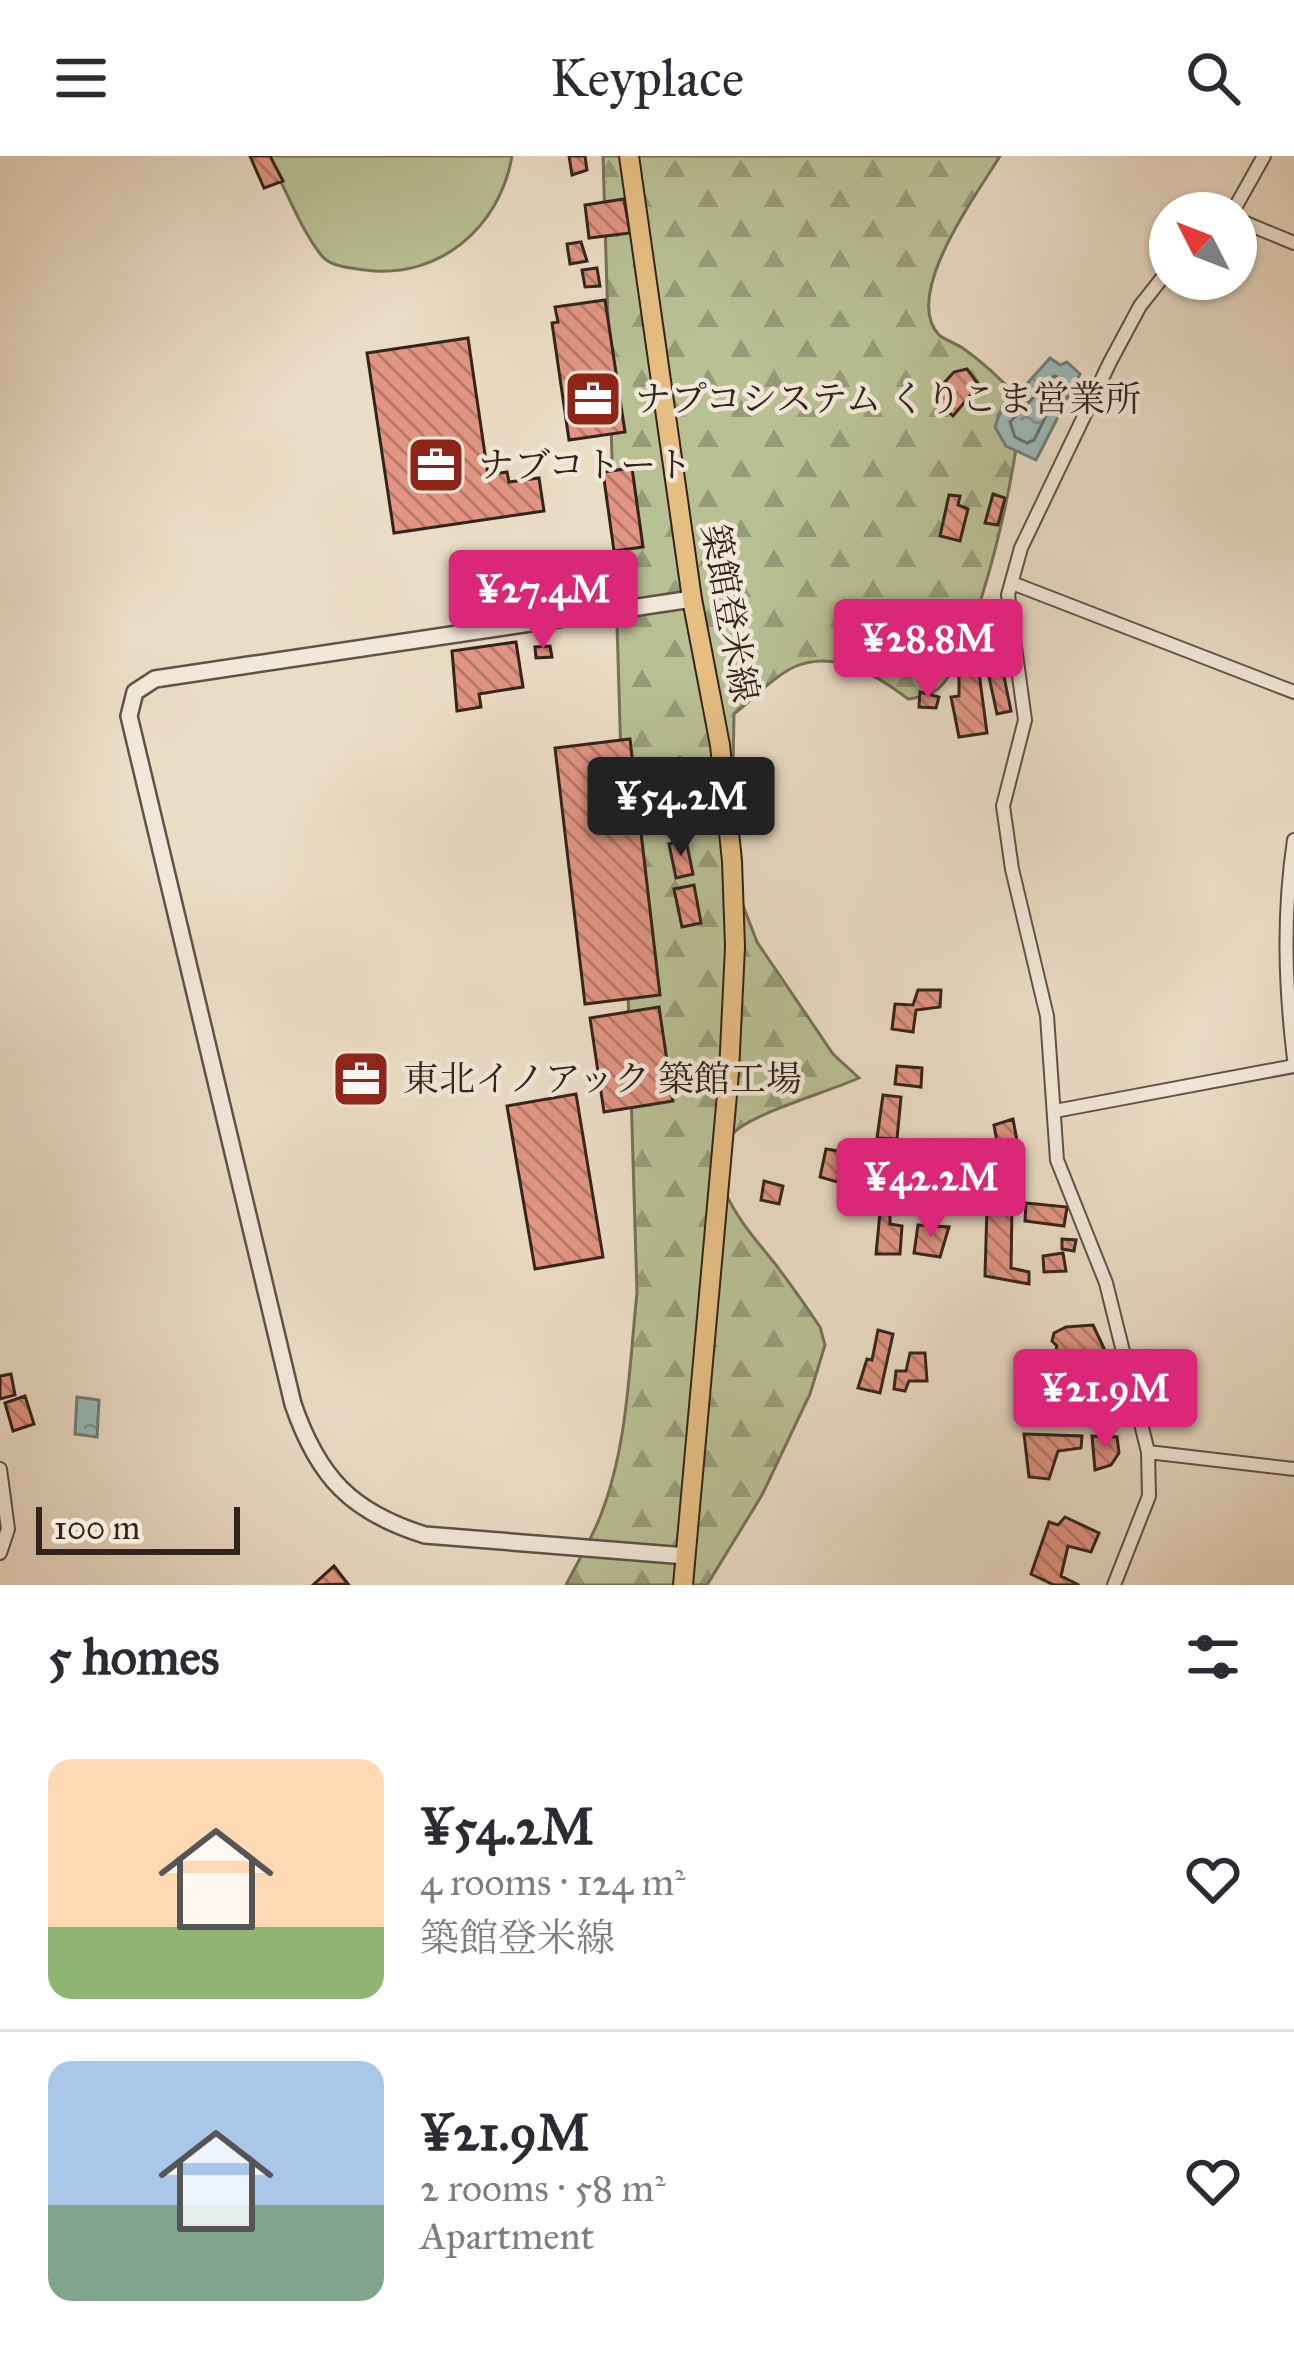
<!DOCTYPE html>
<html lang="en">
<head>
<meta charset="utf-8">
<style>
	body { margin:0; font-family:"IM FELL Great Primer","Noto Serif JP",serif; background:#f2f2f3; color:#2b2b33; height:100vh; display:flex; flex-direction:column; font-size:45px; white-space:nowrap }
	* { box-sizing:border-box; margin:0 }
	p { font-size:39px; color:#7c7c81 }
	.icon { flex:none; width:66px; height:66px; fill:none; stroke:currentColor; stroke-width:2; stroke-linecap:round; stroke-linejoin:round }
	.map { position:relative; height:1429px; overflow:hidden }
	.side { display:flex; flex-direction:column; background:#fff; flex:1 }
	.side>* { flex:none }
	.needle { width:78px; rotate:312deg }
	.buttons { position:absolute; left:1149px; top:36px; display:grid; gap:24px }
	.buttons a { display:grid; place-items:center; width:108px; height:108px; border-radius:50%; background:#fff; box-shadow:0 3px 9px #0004; font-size:60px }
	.scale { position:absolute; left:36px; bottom:30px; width:204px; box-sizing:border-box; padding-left:12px; border:6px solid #33241b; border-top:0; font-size:33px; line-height:42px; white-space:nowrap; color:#33241b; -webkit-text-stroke:9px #f2e8d9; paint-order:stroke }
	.price { position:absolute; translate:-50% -102px; padding:0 27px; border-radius:12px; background:#db2777; color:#fff; font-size:39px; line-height:78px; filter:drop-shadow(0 3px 6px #0008) }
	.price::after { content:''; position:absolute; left:50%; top:72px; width:36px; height:27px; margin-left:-18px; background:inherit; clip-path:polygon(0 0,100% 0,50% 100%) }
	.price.current { background:#222; color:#fff }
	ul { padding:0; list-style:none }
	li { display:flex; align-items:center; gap:36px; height:300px; padding:0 48px }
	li+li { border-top:3px solid #e1e1e2 }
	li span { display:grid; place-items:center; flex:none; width:336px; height:240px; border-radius:24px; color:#555 }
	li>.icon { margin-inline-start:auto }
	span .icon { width:144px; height:144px; fill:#fffc; stroke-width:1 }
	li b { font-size:51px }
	h2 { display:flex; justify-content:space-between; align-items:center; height:144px; padding:0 48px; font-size:51px }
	header { display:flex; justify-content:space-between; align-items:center; height:156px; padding:0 48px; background:#fff; font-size:54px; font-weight:600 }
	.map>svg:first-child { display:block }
</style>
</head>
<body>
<header><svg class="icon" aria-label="menu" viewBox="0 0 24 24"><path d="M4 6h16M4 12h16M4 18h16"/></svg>Keyplace<svg class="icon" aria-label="search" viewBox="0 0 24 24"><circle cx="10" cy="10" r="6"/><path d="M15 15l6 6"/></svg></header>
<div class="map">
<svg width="1294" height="1429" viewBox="0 0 1294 1429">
	<defs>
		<pattern id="forest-firs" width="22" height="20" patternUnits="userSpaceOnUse" patternTransform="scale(3)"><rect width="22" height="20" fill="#b8c094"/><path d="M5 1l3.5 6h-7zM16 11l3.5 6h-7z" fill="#969c78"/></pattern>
		<pattern id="water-ripples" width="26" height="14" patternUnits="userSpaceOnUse" patternTransform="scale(3)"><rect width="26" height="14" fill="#99baba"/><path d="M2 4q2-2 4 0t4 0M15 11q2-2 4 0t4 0" fill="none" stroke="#7d9796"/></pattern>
		<pattern id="building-back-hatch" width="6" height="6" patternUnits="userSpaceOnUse" patternTransform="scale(3)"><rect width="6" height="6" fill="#e29583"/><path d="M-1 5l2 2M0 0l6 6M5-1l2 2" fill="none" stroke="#b8796a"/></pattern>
	</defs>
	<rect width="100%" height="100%" fill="#ebdcc5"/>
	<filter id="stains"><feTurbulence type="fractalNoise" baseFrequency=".00167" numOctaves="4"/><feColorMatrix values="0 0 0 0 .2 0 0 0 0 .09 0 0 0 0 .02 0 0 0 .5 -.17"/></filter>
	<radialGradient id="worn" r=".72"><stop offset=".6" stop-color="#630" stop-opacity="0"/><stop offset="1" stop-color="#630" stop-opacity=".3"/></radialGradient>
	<path fill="url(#forest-firs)" stroke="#767258" stroke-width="3" d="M603,0H1000C978,37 901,139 939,179C945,184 957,188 964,193C985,208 1003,225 1020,244C1022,299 978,492 941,530C931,540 921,541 908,543C877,519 835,493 794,511C773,521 752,544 734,558L731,718L757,786L833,898L859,922C827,936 764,954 738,973C687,1011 751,1077 776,1109C791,1129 806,1150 820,1171L825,1189L810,1238L762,1339L707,1429H566C577,1407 591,1384 600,1361C628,1291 629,1211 637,1137Z"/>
	<path fill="#b8c094" stroke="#767258" stroke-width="3" d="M268,0H512C500,71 439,124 365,114C351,112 331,111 322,100C301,75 284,29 268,0Z"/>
	<path fill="url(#water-ripples)" stroke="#707e7a" stroke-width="3" d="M1050,202L1060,209L1067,206L1080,218L1036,304L1006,290L995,271L999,259Z
		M77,1241L99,1244L97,1281L75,1278Z"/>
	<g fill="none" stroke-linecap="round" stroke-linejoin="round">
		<path stroke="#666f6a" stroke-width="3" d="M1054,220L1061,222L1062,228L1034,284L1027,287L1015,281L1010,266Z"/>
	</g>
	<path fill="url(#building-back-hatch)" stroke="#33241b" stroke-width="3" d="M250,0H270L283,25L264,32Z
		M569,0H585L587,14L572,19Z
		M624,43L630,77L589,82L585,49Z
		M581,86L587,105L570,108L567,88Z
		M597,112L600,130L585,131L582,114Z
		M605,144L625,276L569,284L552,167L558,166L555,151Z
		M468,182L488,319L507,316L509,326L539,322L544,355L394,377L367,197Z
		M967,213L979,229L953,260L934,244L948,233L943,228L954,216Z
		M632,312L643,391L614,395L603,316Z
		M993,338L1005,342L998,369L985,367Z
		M949,339L960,340L958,349L968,353L960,385L940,380Z
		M882,471L898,476L893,493L878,491Z
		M516,486L523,531L479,538L481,551L457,555L452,495Z
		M550,490L552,501L536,502L535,491Z
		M1001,506L1011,555L997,558L986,507Z
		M978,509L987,577L959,581L951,541L959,540V511Z
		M920,536L939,541L936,552L919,551Z
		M630,583L660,839L585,848L555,592Z
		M680,602L690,661L670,665L660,605Z
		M686,684L693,718L676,722L669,688Z
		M694,729L701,767L682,771L674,733Z
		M918,834H941L940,851L916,854L913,876L892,873L895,848L913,849Z
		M659,851L673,945L604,956L590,862Z
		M897,910L922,912L921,931L895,928Z
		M576,938L603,1101L535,1113L507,950Z
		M883,939L901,941L897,983L877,982Z
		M1013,963L1020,1001L1000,1003L994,969Z
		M826,993L845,996L837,1026L820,1021Z
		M880,1004H900L897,1037L867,1029L871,1012Z
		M764,1025L783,1030L779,1048L761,1044Z
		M881,1046L890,1049V1068L902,1070L900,1098H876Z
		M1026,1047L1067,1051L1064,1070L1025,1065Z
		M987,1051L1012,1052L1011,1112L1029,1116V1128L985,1120Z
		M918,1069L949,1071L940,1101L914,1097Z
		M1062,1083L1076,1084L1074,1095L1062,1093Z
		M1063,1097L1066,1115L1044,1116L1043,1100Z
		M1093,1169L1108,1201L1079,1200L1071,1255H1041L1043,1232L1030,1229L1032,1215L1049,1217L1057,1190L1052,1185L1054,1177L1066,1171Z
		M878,1174L893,1178L880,1237L858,1232L867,1203L872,1204Z
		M910,1197H925L927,1225H909L905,1235L894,1233L896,1215H906Z
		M11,1218L15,1239L0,1243V1220Z
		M1099,1225L1118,1228L1117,1240L1098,1239Z
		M25,1240L34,1268L13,1275L5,1247Z
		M1024,1278L1082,1280L1081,1292L1058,1295L1049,1323L1029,1321Z
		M1092,1280L1117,1281L1119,1297L1111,1309L1095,1314Z
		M1065,1361L1099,1377L1091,1396L1068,1390L1061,1420L1079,1429H1054L1031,1418L1049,1366L1058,1369Z
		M334,1410L348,1428L313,1429Z"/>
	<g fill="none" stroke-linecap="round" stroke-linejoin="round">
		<defs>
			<path id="minor" d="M1232,57L1264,0
				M1236,63L1294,87
				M1012,427L1294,536
				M1294,684C1283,758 1285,828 1294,903
				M1055,955L1294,910
				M1148,1296L1294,1313
				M0,1313L8,1373L0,1397
				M1114,1429L1149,1340L1148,1296L1106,1127L1057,1004L1047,860L1012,713L1003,650L1025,564L1008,439L1021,392L1110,206L1140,150L1170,112"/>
			<path id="tertiary" d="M686,1400L425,1379C351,1356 318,1321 293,1248L129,560L135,536L155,523L692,443"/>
			<path id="primary" d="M629,0L692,443L720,589L732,705L735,791L729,916L683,1429"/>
		</defs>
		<use href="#minor" stroke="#615246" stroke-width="16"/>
		<use href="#tertiary" stroke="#615246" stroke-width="20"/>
		<use href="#primary" stroke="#33241b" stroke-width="22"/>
		<use href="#minor" stroke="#f2e8d9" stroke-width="12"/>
		<use href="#tertiary" stroke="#f2e8d9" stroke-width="15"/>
		<use href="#primary" stroke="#e6be82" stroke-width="18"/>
	</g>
	<defs>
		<symbol id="office-square" viewBox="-11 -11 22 22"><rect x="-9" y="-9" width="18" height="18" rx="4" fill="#8f2418" stroke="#f2e8d9"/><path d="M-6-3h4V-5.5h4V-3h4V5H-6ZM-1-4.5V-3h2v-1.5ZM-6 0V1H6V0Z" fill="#fff"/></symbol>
	</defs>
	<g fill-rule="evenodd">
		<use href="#office-square" x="560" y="210" width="66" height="66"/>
		<use href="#office-square" x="403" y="276" width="66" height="66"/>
		<use href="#office-square" x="328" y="890" width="66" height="66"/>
	</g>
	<g text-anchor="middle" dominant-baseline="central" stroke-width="9" stroke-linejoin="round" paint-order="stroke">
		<g font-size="36" fill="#33241b" stroke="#f2e8d9" text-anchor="start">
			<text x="635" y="243">ナプコシステム くりこま営業所</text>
			<text x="478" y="309">ナブコトート</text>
			<text x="403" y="923">東北イノアック 築館工場</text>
		</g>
		<g font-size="36" fill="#33241b" stroke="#f2e8d9">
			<text transform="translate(730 457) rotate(80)">築館登米線</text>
		</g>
	</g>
	<rect width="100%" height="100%" filter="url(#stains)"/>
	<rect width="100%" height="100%" fill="url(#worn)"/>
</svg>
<div class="buttons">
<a><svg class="needle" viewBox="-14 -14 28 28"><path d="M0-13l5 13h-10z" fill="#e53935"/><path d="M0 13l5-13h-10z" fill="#7c7c81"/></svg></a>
</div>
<div class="scale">100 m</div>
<b class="price" style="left:543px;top:496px">¥27.4M</b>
<b class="price" style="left:928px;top:545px">¥28.8M</b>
<b class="price current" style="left:681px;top:703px">¥54.2M</b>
<b class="price" style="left:931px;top:1084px">¥42.2M</b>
<b class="price" style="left:1105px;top:1295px">¥21.9M</b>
</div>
<section class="side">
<h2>5 homes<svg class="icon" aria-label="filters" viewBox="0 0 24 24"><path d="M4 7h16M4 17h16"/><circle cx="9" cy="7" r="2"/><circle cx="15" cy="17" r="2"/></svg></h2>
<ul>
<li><span style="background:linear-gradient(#ffd9b3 70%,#8fb573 0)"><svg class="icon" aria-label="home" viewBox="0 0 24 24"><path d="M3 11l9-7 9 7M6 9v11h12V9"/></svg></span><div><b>¥54.2M</b><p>4 rooms · 124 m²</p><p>築館登米線</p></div><svg class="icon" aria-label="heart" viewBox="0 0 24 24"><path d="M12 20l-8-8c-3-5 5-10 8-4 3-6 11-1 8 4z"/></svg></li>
<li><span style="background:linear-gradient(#a9c7e8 60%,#7fa58c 0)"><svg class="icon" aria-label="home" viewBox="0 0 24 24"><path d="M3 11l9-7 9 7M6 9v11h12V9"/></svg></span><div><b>¥21.9M</b><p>2 rooms · 58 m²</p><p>Apartment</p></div><svg class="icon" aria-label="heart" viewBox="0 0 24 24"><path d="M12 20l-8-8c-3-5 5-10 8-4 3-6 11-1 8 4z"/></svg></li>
</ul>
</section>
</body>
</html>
